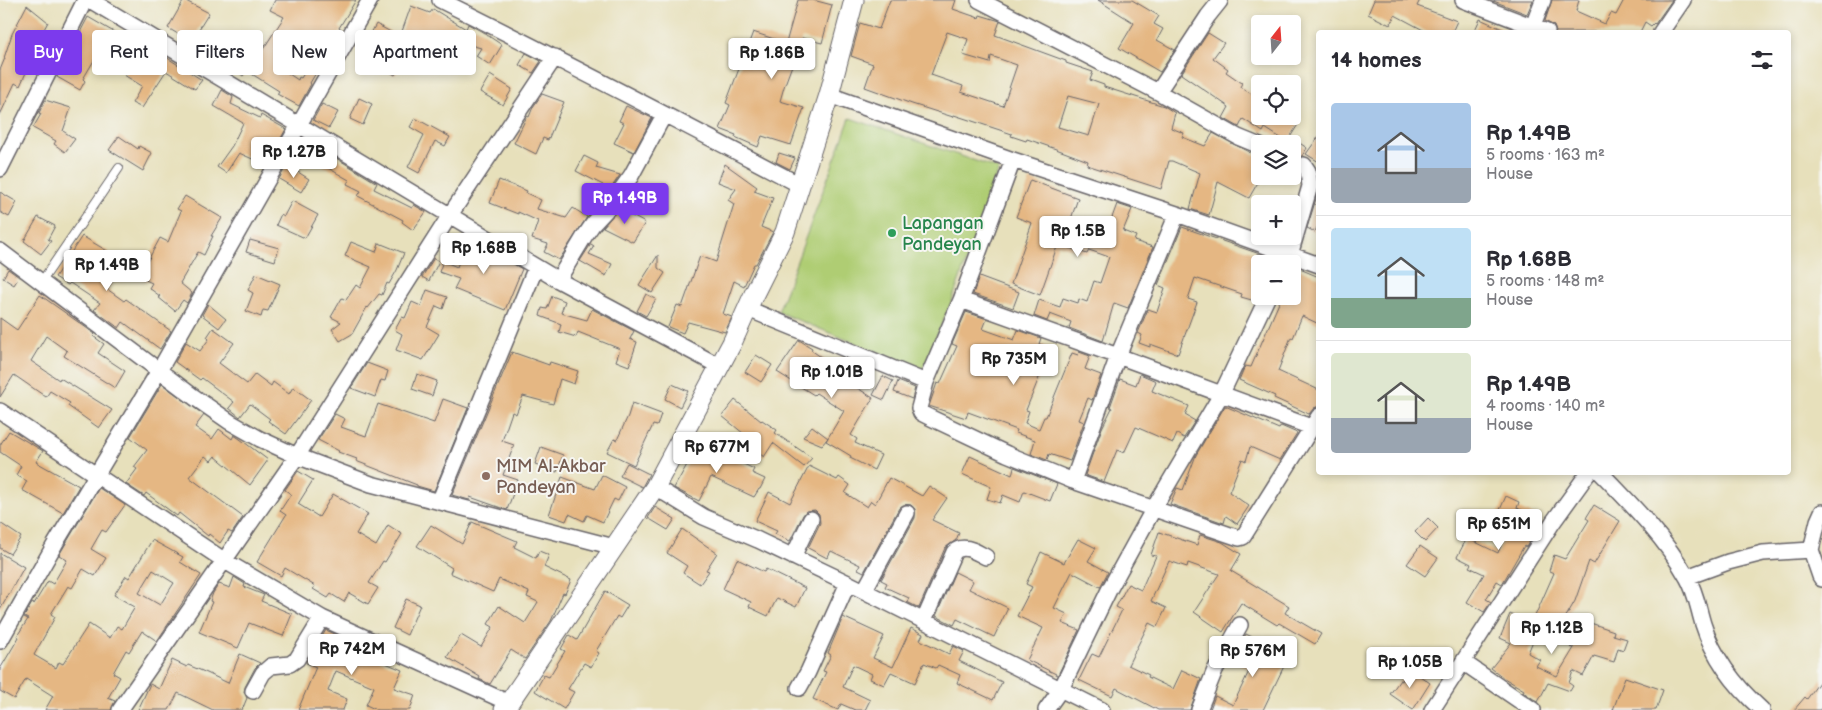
<!DOCTYPE html>
<html lang="en">
<head>
<meta charset="utf-8">
<style>
	body { margin:0; font-family:"Balsamiq Sans",sans-serif; background:#f2f2f3; color:#2b2b33; height:100vh; display:flex; flex-direction:column; font-size:19px; white-space:nowrap }
	* { box-sizing:border-box; margin:0 }
	p { font-size:16px; color:#7c7c81 }
	.icon { flex:none; width:28px; height:28px; fill:none; stroke:currentColor; stroke-width:2; stroke-linecap:round; stroke-linejoin:round }
	.map { position:relative; flex:1; overflow:hidden }
	.drawer { position:absolute; left:1316px; top:30px; width:475px; height:445px; display:flex; flex-direction:column; background:#fff; border-radius:5px; box-shadow:0 2px 8px #0003 }
	.drawer>* { flex:none }
	.hud { position:absolute; left:15px; top:30px; width:475px; height:45px; display:flex; gap:10px }
	.needle { width:32px; rotate:17deg }
	.tools { position:absolute; left:1251px; top:15px; display:grid; gap:10px }
	.tools a { display:grid; place-items:center; width:50px; height:50px; border-radius:5px; background:#fff; box-shadow:0 2px 8px #0003; font-size:25px }
	.price { position:absolute; translate:-50% -42px; padding:0 11px; border-radius:5px; background:#fff; color:#222; font-size:16px; line-height:32px; filter:drop-shadow(0 1px 2px #0008) }
	.price::after { content:''; position:absolute; left:50%; top:30px; width:15px; height:11px; margin-left:-8px; background:inherit; clip-path:polygon(0 0,100% 0,50% 100%) }
	.price.current { background:#7c3aed; color:#fff }
	ul { padding:0; list-style:none }
	li { display:flex; align-items:center; gap:15px; height:125px; padding:0 15px }
	li+li { border-top:1px solid #e1e1e2 }
	li span { display:grid; place-items:center; flex:none; width:140px; height:100px; border-radius:5px; color:#555 }
	li>.icon { margin-inline-start:auto }
	span .icon { width:60px; height:60px; fill:#fffc; stroke-width:1 }
	li b { font-size:21px }
	h2 { display:flex; justify-content:space-between; align-items:center; height:60px; padding:0 15px; font-size:21px }
	.pill { padding:0 18px; border-radius:5px; background:#fff; box-shadow:0 2px 8px #0003; font-size:18px; line-height:45px }
	.pill.current { background:#7c3aed; color:#fff }
	.map>svg:first-child { display:block }
</style>
</head>
<body>
<div class="map">
<svg width="1822" height="710" viewBox="0 0 1822 710">
	<rect width="100%" height="100%" fill="#f6f6f2"/>
	<filter id="ink" filterUnits="userSpaceOnUse"><feTurbulence type="fractalNoise" baseFrequency=".02" numOctaves="2"/><feDisplacementMap in="SourceGraphic" scale="10" xChannelSelector="R" yChannelSelector="G"/><feConvolveMatrix kernelMatrix="1 2 1 2 8 2 1 2 1" color-interpolation-filters="sRGB"/></filter>
	<filter id="wash" filterUnits="userSpaceOnUse"><feTurbulence type="fractalNoise" baseFrequency=".0096" numOctaves="4" result="noise"/><feDisplacementMap in="SourceGraphic" scale="20" xChannelSelector="R" yChannelSelector="G"/><feGaussianBlur stdDeviation="1.12" result="paint"/><feColorMatrix in="noise" values="0 0 0 0 0 0 0 0 0 0 0 0 0 0 0 0 0 1.4 0 .05"/><feComposite in="paint" operator="in"/></filter>
	<g filter="url(#wash)">
		<rect width="100%" height="100%" fill="#e7e0bb"/>
		<path fill="#afcd73" stroke="#687857" d="M850,118L999,169L953,298L922,370L778,312Z"/>
		<g id="blocks">
			<path fill="#e5b783" fill-rule="evenodd" d="M184,0L209,13L191,42L168,28Z
				M275,0H356L339,28L342,29L310,83L311,84L299,106L277,94L279,91L247,71L243,76L232,68L247,48L258,57L284,17L270,10ZM288,43L314,58L301,78L299,77L298,80L277,66L278,64L275,62Z
				M798,0H813L832,5L822,43L802,38L784,87L780,101L804,108L791,145L762,136L758,147L735,137L736,135L720,129L730,105L726,103L753,32L786,43Z
				M890,0H956L953,9L979,18L980,15L1000,21L995,35L1066,61V63L1093,72L1090,80L1104,85V87L1164,106L1175,113L1171,128L1184,133L1182,137L1205,146L1213,133L1260,158L1261,177L1249,198L1218,182L1209,215L1190,209L1200,173L1172,161H1169L1161,189L1087,165L1088,161L1056,149L1027,139L1026,141L1011,136L1012,134L954,115L953,117L912,104L865,87L873,64L851,56L860,23L879,29ZM947,32L968,39L963,55L990,63L991,56L1017,65L1003,106L961,92L963,86L931,75ZM1068,96L1099,104L1089,136L1058,127Z
				M1098,0H1132L1159,16L1154,24L1163,29L1157,40L1175,50L1160,72L1119,48L1134,23Z
				M1374,0H1420L1417,6L1457,21L1452,32H1427L1395,15L1390,25L1368,14Z
				M1491,0H1533L1527,14Z
				M1552,0H1579L1576,11L1605,24L1611,13L1616,15L1624,0H1672L1655,24L1654,23L1651,26L1645,22L1640,32H1556L1554,26L1545,21Z
				M27,5L48,22L32,51L36,53L31,67L29,66L20,86L15,83L0,115V70L5,58H4L12,34Z
				M411,6L430,13L433,9L466,29L468,24L481,31L502,45L490,65L476,56L481,48L453,40L448,48L414,30L399,60L402,63L395,75L358,53L366,40L367,41L376,24L400,37Z
				M88,17L155,56L158,52L202,80L195,89L166,71L142,108L132,103L142,86L124,75L126,72L96,57L83,79L85,81L80,90L57,77Z
				M1480,19L1509,32H1474Z
				M1208,33L1224,43L1213,58L1228,69L1226,72L1242,83L1240,87L1260,99V116H1289L1299,123L1287,142L1265,128L1263,132L1243,119L1239,127L1223,118L1229,107L1181,74Z
				M526,53L541,61L533,73L519,65Z
				M490,75L512,89L503,105L480,92Z
				M222,90L233,97L231,104L260,118L261,115L286,129L266,165L239,153L226,173L217,167L232,146L243,123L214,106Z
				M542,94L564,102L548,140L543,138L536,154L514,143L527,116L529,117L533,107Z
				M359,98L372,104L363,125L350,119Z
				M45,100L71,108L63,131L75,139L65,152L54,144L56,141L33,128L41,114L39,113Z
				M322,104L338,112L329,128L313,120Z
				M626,106L652,118L634,152L614,143L624,123L619,121Z
				M415,118L450,137L445,146L435,141L419,173L408,167L424,135L410,127Z
				M119,136L138,149L139,146L152,153L143,171L109,150Z
				M1319,136V162L1306,154Z
				M1292,138L1307,148L1302,156L1299,157L1292,153Z
				M323,150L377,183L374,189L412,208L414,205L426,212L413,230L402,222L403,220L358,196L361,191L347,184L349,180L316,161Z
				M779,153L795,158L790,169L776,162Z
				M584,156L598,163L596,168L620,175L609,191L602,189L603,185L576,171Z
				M725,164L757,187L754,191L773,198L761,227L773,232L756,264H754L744,286L734,281L723,314L732,317L725,332L688,322L683,333L668,327L677,305L682,307L700,256L716,262L734,204L728,200L736,189L718,182Z
				M287,165L309,179L301,192L279,179Z
				M499,180L527,191L526,193L541,200L537,209L566,218L573,208L587,217L559,260L544,252L548,244L532,239L538,221L518,212V214L490,203Z
				M1030,180L1078,198L1070,222L1106,234L1117,204L1132,209L1123,231L1136,236L1134,241L1153,247L1128,308L1114,303L1103,341L1069,328L1071,322L1050,314L1047,321L1034,316L1039,300L1060,307L1063,298L1078,303L1079,299L1087,302L1094,281L1100,283L1109,257L1089,250L1087,254L1058,244L1040,295L1011,284L1032,223L1016,217Z
				M1319,189V223L1315,232L1307,228Z
				M0,192L17,202L9,217L0,212Z
				M185,196L222,218L211,236H213L204,255L198,252L180,283L192,293L187,303L183,300L175,311L158,297L160,296L149,288L152,283L139,277L160,238L168,242L181,211L177,209Z
				M292,201L318,215L305,238L276,225L281,214L284,216Z
				M620,207L626,210L625,212L645,223L633,242L603,227Z
				M38,217L55,226L48,239L51,241L41,254L24,241Z
				M1182,227L1277,260V264H1260V291L1255,301L1241,297L1242,294L1195,278L1188,299L1197,302L1178,354L1150,344V347L1139,343L1142,335L1138,333L1148,309L1157,312L1165,288L1158,285Z
				M82,236L109,252L97,270L112,282L107,289L124,301L126,299L171,331L160,349L123,322L119,328L94,310L100,303L70,283L68,285L55,277Z
				M467,239L481,245L522,269L505,310L454,289L459,279L439,272L443,261L457,267Z
				M250,240L279,248L275,261L246,252Z
				M351,242L376,252L379,243L404,253L397,270L389,284L387,283L382,295L379,294L368,308L367,307L352,334L340,341L332,329L341,322L331,317L342,298L346,300L356,285L360,288L371,267L345,256Z
				M591,244L594,246L589,254L612,264L606,276L580,261Z
				M658,255V268L665,273L652,293L639,285Z
				M434,258L439,261L429,281L422,277Z
				M1295,267L1319,277V324L1302,316L1293,338L1291,337L1278,371L1319,390V406L1314,408L1309,414L1274,398L1275,396L1239,380L1245,366L1251,367L1282,296H1292V269Z
				M8,269L19,277L14,285L3,278Z
				M256,274L280,284L268,311L263,310L261,317L246,311L253,293L248,290Z
				M979,277L1019,292L1013,308L973,294Z
				M427,290L447,297L443,309L436,306L427,327L439,334L423,360L396,350L402,334L395,330L402,317L405,318L412,302L421,306Z
				M646,294L656,299L646,316L637,311Z
				M40,295L95,334L93,336L104,344L98,353L125,371L115,388L64,356L67,351L46,336L31,361L59,380L60,378L112,410L99,428L68,406L70,403L50,391L46,397L14,375L0,397V318L17,330Z
				M552,296L565,301L561,313L587,320L592,309L634,331L630,339L637,342L629,366L616,361L620,349L578,332L576,337L559,332L561,324L540,316L542,308L547,309Z
				M208,304L226,319L219,328L202,315Z
				M966,312L987,319L983,329L1014,340L1018,330L1041,338L1039,344L1051,348L1026,410L1029,411L1025,423L1039,429L1044,417H1046L1072,353L1078,355L1079,352L1090,356L1085,369L1101,375L1092,400L1088,398L1079,420L1084,422L1070,461L1049,454L1047,460L1031,454L1035,440L1016,433L1017,430L968,412L966,418L929,406L937,383L940,384L957,346L952,344Z
				M213,328L234,343L219,363L247,384L255,374L271,386L273,382L289,394L293,387L311,400L286,434L268,421L270,419L250,404L240,417L229,408L234,402L202,378L200,380L175,362L186,342L200,351L209,339L207,337Z
				M799,340L812,348L811,350L828,362L825,367L873,398L851,435L857,439L855,443L881,455L874,470L850,458L851,456L826,441L844,411L816,393L814,395L777,372Z
				M512,352L549,365L550,362L578,371L574,384L560,379L553,404L523,396L516,414L512,412L502,441L514,445L503,475L518,480L507,510L470,497L469,500L452,495Z
				M756,355L772,365L761,382L745,372Z
				M367,363L388,371L385,381L381,380L375,397L351,388Z
				M417,374L437,381L432,396L412,389Z
				M1140,374L1156,381L1152,391L1189,406L1185,415L1195,421L1184,438L1177,434L1173,443L1136,427L1124,453L1117,450L1104,482L1085,475L1102,428L1112,408L1110,407L1120,379L1136,385Z
				M883,376L893,381L884,400L873,395Z
				M898,381L915,388L912,399L894,392Z
				M162,384L204,415L195,427L212,439L219,429L232,439L234,435L240,439L268,460L250,485L215,456L211,461L205,456L189,477L243,517L232,533L228,531L220,543L209,534L208,536L179,513L177,516L146,493L144,496L126,484L137,469L134,467L147,450L130,437Z
				M672,384L688,391L680,407L665,399Z
				M443,399L468,408L434,491L417,486V485L356,461L357,459L338,452L339,451L318,440L335,414L345,419L341,427L366,436L378,404L434,423Z
				M735,400L761,421L762,420L777,430L775,433L812,458L804,467L773,443L764,457L745,443L749,438L722,416Z
				M632,403L661,414L657,426L653,425L634,465L607,452L614,439L617,440L628,416Z
				M1225,406L1279,429L1281,426L1297,433L1280,460L1250,447L1246,461L1242,459L1229,492L1249,506L1237,524L1226,516L1224,523L1170,504L1177,488L1183,490L1196,455Z
				M812,426L828,438L822,445L803,437Z
				M9,431L43,451L36,462L79,486L63,513L22,490L27,481L16,475L21,466L0,452V445Z
				M698,445L720,456L721,453L754,469L752,473L765,479L760,489H759L754,497L711,477L699,501L674,488Z
				M541,447L563,455L557,472L535,464Z
				M970,456L1012,475L1014,467L1057,484L1050,501L1024,491L1020,502L1003,495L1000,503L987,499L991,487L962,474Z
				M627,463L649,474L642,487L620,476Z
				M809,466L837,480L839,477L850,485L845,493L867,507L871,501L875,504L889,478L922,496L929,486L947,498L932,520L959,533L956,540L945,548L919,608L907,602L909,598L885,587L887,583L881,580L915,518V509L911,505H903L899,508L864,572L858,569L860,565L831,551L827,558L808,548L820,523L819,514L815,510L806,511L803,515L790,541L775,534L777,531L755,521L769,492L790,503Z
				M298,471L313,480L298,504L319,517L333,494L368,514L356,534L376,546L388,525L402,534L385,562L383,561L369,583L378,588L368,604L349,593L344,602L331,594L328,598L313,589L315,586L285,568L281,576L257,562L286,515L280,511L291,494L285,490Z
				M602,475L625,487L618,501L614,499L603,522L587,515L584,521L569,514L566,521L549,515L562,477L595,489Z
				M99,488L125,505L106,532L102,530L91,549L106,558L95,576L83,569L72,588L68,586L51,614L55,617L34,655L56,668L59,662L63,664L89,624L110,638L117,626L122,629L135,607L114,595L126,576L129,578L152,540L183,557L180,562L201,575L157,641L142,631L129,652L126,650L113,673L120,677L108,698L115,701L111,710H45L53,696L26,679L14,699L0,691V669L19,637L17,636L28,619L24,617L32,603L34,604L48,581L53,584L67,560L59,555ZM153,570L174,583L160,605L139,593Z
				M1506,496L1519,502L1517,508L1540,518L1532,538L1526,547L1524,546L1502,584L1497,581L1486,599L1491,602L1484,612L1467,602L1484,574L1469,567L1471,564L1457,557L1467,538L1498,553L1509,525L1496,519Z
				M1594,505L1620,521L1594,564L1589,561L1575,601L1560,627L1535,616L1554,573L1549,571L1554,555L1565,559L1589,520L1586,518Z
				M655,507L675,519L668,530L648,518Z
				M1428,518L1438,528L1425,542L1415,532Z
				M472,522L517,541L514,547L536,558L539,551L549,555L544,567L571,580L565,594L563,593L551,621L525,659L511,650L490,684L479,679L480,677L447,657L461,635L481,647L493,627L488,624L499,606L525,623L538,602L527,597L529,592L499,579L493,592L450,573L452,568L417,546L431,525L462,544Z
				M0,523L21,537L10,554L0,548Z
				M682,529L717,553L706,570L709,571L700,584L683,573L687,566L667,553Z
				M1159,532L1197,545L1200,535L1222,542L1241,554L1231,571L1289,606L1285,613L1321,634L1315,644L1279,623L1277,625L1241,603L1223,632L1194,612L1219,574L1188,563L1187,567L1169,561L1151,601L1166,608L1157,627L1149,623L1128,665L1149,675L1148,677L1173,689L1182,670L1201,679L1190,710H1158L1116,688L1112,696L1079,680L1092,654L1099,657L1122,610L1116,607L1128,584L1141,590L1156,556L1151,555Z
				M1078,539L1096,548L1088,561L1108,572L1100,587L1072,572L1054,608L1067,614L1062,623L1079,630L1058,675L1027,660L1043,628L1017,616L1032,587L1026,584L1041,552L1064,563Z
				M1420,546L1438,558L1425,576L1407,564Z
				M0,553L24,567L0,610Z
				M737,559L764,572L766,569L805,588L796,607L777,598L768,616L749,607L751,602L723,589Z
				M955,572L973,581L969,589L1008,608L994,637L957,619L954,625L936,616Z
				M234,577L245,584L244,587L264,595L261,601L292,614L283,636L249,623L238,648L199,632L212,602L210,601L213,593L219,584L230,588Z
				M605,591L628,605L620,618L617,616L596,651L599,653L591,667L584,663L568,689L574,692L564,709L535,691L544,675L549,677L565,651L561,649L569,635L577,640Z
				M406,599L420,605L407,635L393,628Z
				M1510,614L1539,626L1528,653L1540,660L1536,666L1557,676L1574,648L1570,647L1574,633L1571,632L1576,618L1614,631L1613,635L1627,639L1623,650L1618,648L1614,662L1594,656L1583,676L1573,671L1569,683L1573,686L1570,691L1548,683L1538,702L1523,692L1524,690L1504,678L1491,668L1511,643L1500,638Z
				M843,617L884,636L873,658L893,667L911,628L923,634L920,640L949,654L953,646L964,651L959,661L1002,682L993,700L957,683L960,675L938,665L936,668L924,663L915,683L891,672L884,685L870,679L872,674L853,665L843,687L870,700L865,710H855L841,704L838,710L813,699L826,672L823,671L831,655L828,653Z
				M326,630L383,656L381,661L402,670L394,688L415,695L410,710H377L366,705L374,687L336,671L328,691L347,699L343,710H298L316,667L306,663Z
				M1246,634L1252,637L1251,640L1262,645L1259,651L1285,664L1263,710H1212L1210,709L1215,696L1233,705L1250,669L1231,660Z
				M240,654L260,663L255,668L245,687L244,692L247,698L242,710H213L178,693L169,710H138L150,684L159,689L172,660L187,667L188,665L207,673L228,683Z
				M1410,669L1430,683L1413,710L1390,694L1400,680L1402,681Z
				M1625,677L1663,690L1656,710H1613Z
				M1822,678V710H1794L1805,697L1807,699Z"/>
		</g>
	</g>
	<g filter="url(#ink)">
		<use href="#blocks" fill-opacity="0" stroke="#676468" stroke-width="1"/>
		<g fill="none" stroke-linecap="round" stroke-linejoin="round">
			<defs>
				<path id="service" d="M42,281L119,168"/>
				<path id="minor" d="M90,0L558,280L719,366
					M440,0C561,60 680,122 800,185
					M979,0L1158,92L1238,137L1260,146
					M1463,0L1547,32
					M1533,26L1543,0
					M1661,32L1683,0
					M1158,92L1208,16L1220,1
					M829,95L1013,160L1177,214L1319,265
					M0,169L85,0
					M0,251L194,397L230,422L260,439L297,456L371,484L614,547
					M1286,263L1290,255L1310,186L1308,171L1304,165
					M558,280L584,237L593,224L608,208L631,176L664,115
					M961,300L1118,356L1311,427
					M748,309L926,382L961,300L1013,160
					M926,382L919,408L921,413L929,417L1007,454L1073,481L1239,538L1243,537L1319,416
					M0,411L225,561L322,618L509,703
					M1600,472C1632,505 1665,538 1687,577C1696,592 1698,608 1703,624C1714,659 1735,686 1762,710
					M1073,481L1118,356L1177,214
					M655,487L704,517L758,540L848,583L1102,710
					M439,502L536,267
					M1822,512L1818,521L1811,550L1820,576L1822,579
					M793,557L811,519
					M1687,577L1728,562L1763,553L1811,550
					M864,591L907,513
					M924,620L954,552C964,543 976,552 986,557
					M0,641L55,544L160,369L370,0
					M1463,662L1533,710
					M799,688L808,672L848,583
					M253,691L263,673L271,666L290,664L297,659L322,618
					M120,710L297,456L450,215L555,57
					M1046,710L1061,689L1109,590L1154,508L1222,393L1268,296
					M1199,710L1215,670L1240,625
					M1432,710L1553,522L1589,472"/>
				<path id="tertiary" d="M504,710L655,487L732,343L754,294L785,232L829,95L854,0"/>
			</defs>
			<use href="#service" stroke="#676468" stroke-width="10"/>
			<use href="#minor" stroke="#676468" stroke-width="18"/>
			<use href="#tertiary" stroke="#676468" stroke-width="21"/>
			<use href="#service" stroke="#fff" stroke-width="8"/>
			<use href="#minor" stroke="#fff" stroke-width="15"/>
			<use href="#tertiary" stroke="#fff" stroke-width="19"/>
		</g>
	</g>
	<circle fill="#2e9e5b" stroke="#f6f6f2" stroke-width="2" cx="892" cy="233" r="5"/>
	<circle fill="#8d6e63" stroke="#f6f6f2" stroke-width="2" cx="486" cy="476" r="5"/>
	<g text-anchor="middle" dominant-baseline="central" stroke-width="4" stroke-linejoin="round" paint-order="stroke">
		<g font-size="18" fill="#27864d" stroke="#f6f6f2" text-anchor="start">
			<text x="902" y="223">Lapangan<tspan x="902" dy="21">Pandeyan</tspan></text>
		</g>
		<g font-size="18" fill="#785e54" stroke="#f6f6f2" text-anchor="start">
			<text x="496" y="466">MIM Al-Akbar<tspan x="496" dy="21">Pandeyan</tspan></text>
		</g>
	</g>
</svg>
<div class="tools">
<a><svg class="needle" viewBox="-14 -14 28 28"><path d="M0-13l5 13h-10z" fill="#e53935"/><path d="M0 13l5-13h-10z" fill="#7c7c81"/></svg></a>
<a><svg class="icon" aria-label="locate" viewBox="0 0 24 24"><circle cx="12" cy="12" r="6"/><path d="M12 2v4M12 18v4M2 12h4M18 12h4"/></svg></a>
<a><svg class="icon" aria-label="layers" viewBox="0 0 24 24"><path d="M12 4l9 5-9 5-9-5zM3 14l9 5 9-5"/></svg></a>
<a>+</a>
<a>−</a>
</div>
<b class="price" style="left:772px;top:80px">Rp 1.86B</b>
<b class="price" style="left:294px;top:179px">Rp 1.27B</b>
<b class="price current" style="left:625px;top:225px">Rp 1.49B</b>
<b class="price" style="left:1078px;top:258px">Rp 1.5B</b>
<b class="price" style="left:484px;top:275px">Rp 1.68B</b>
<b class="price" style="left:107px;top:292px">Rp 1.49B</b>
<b class="price" style="left:1014px;top:386px">Rp 735M</b>
<b class="price" style="left:832px;top:399px">Rp 1.01B</b>
<b class="price" style="left:717px;top:474px">Rp 677M</b>
<b class="price" style="left:1499px;top:551px">Rp 651M</b>
<b class="price" style="left:1552px;top:655px">Rp 1.12B</b>
<b class="price" style="left:352px;top:676px">Rp 742M</b>
<b class="price" style="left:1253px;top:678px">Rp 576M</b>
<b class="price" style="left:1410px;top:689px">Rp 1.05B</b>
<div class="hud">
<a class="pill current">Buy</a>
<a class="pill">Rent</a>
<a class="pill">Filters</a>
<a class="pill">New</a>
<a class="pill">Apartment</a>
</div>
<section class="drawer">
<h2>14 homes<svg class="icon" aria-label="filters" viewBox="0 0 24 24"><path d="M4 7h16M4 17h16"/><circle cx="9" cy="7" r="2"/><circle cx="15" cy="17" r="2"/></svg></h2>
<ul>
<li><span style="background:linear-gradient(#a9c7e8 65%,#9aa5b1 0)"><svg class="icon" aria-label="home" viewBox="0 0 24 24"><path d="M3 11l9-7 9 7M6 9v11h12V9"/></svg></span><div><b>Rp 1.49B</b><p>5 rooms · 163 m²</p><p>House</p></div></li>
<li><span style="background:linear-gradient(#bfe0f5 70%,#7fa58c 0)"><svg class="icon" aria-label="home" viewBox="0 0 24 24"><path d="M3 11l9-7 9 7M6 9v11h12V9"/></svg></span><div><b>Rp 1.68B</b><p>5 rooms · 148 m²</p><p>House</p></div></li>
<li><span style="background:linear-gradient(#dfe7d0 65%,#9aa5b1 0)"><svg class="icon" aria-label="home" viewBox="0 0 24 24"><path d="M3 11l9-7 9 7M6 9v11h12V9"/></svg></span><div><b>Rp 1.49B</b><p>4 rooms · 140 m²</p><p>House</p></div></li>
</ul>
</section>
</div>
</body>
</html>
